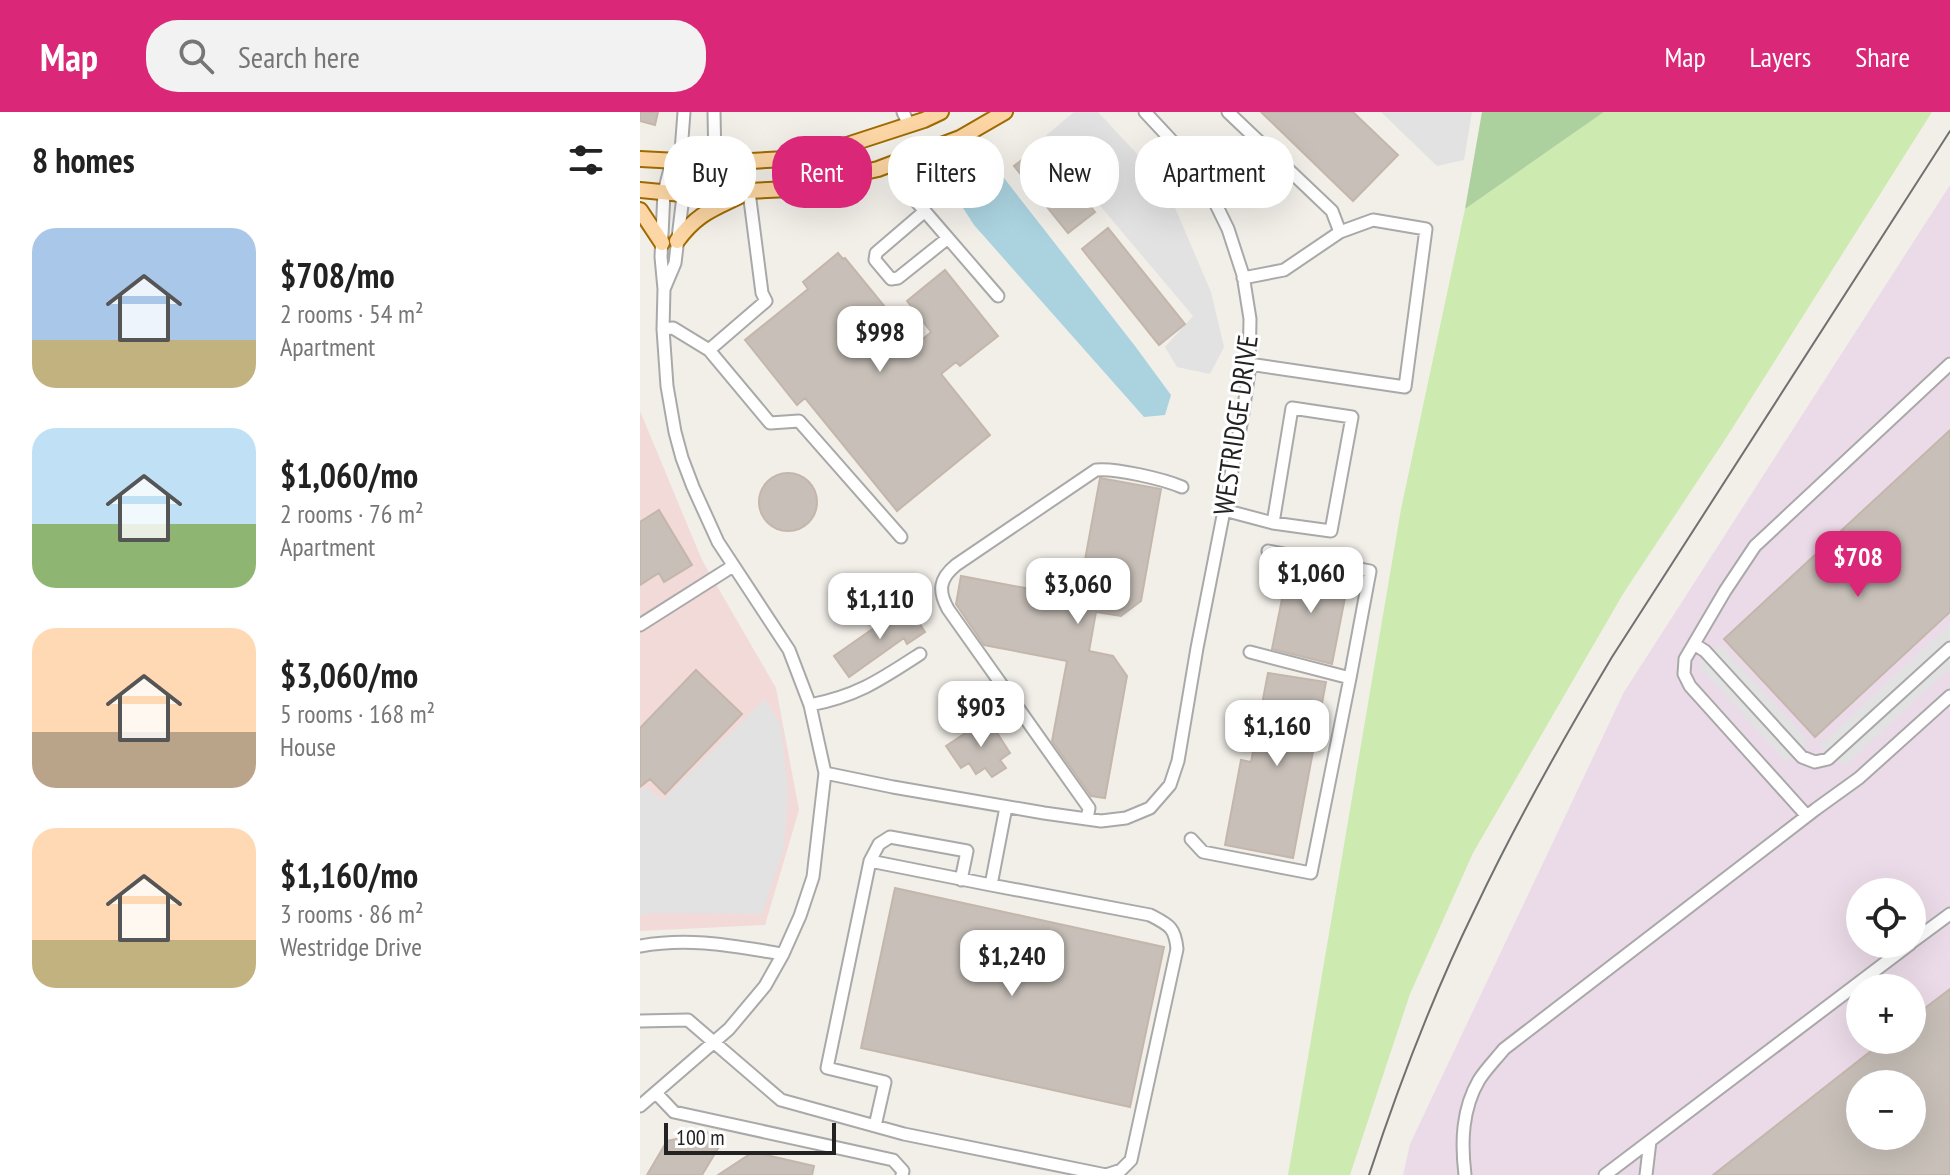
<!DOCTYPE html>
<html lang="en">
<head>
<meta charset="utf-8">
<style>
	body { margin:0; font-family:"PT Sans Narrow",sans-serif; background:#f2f2f2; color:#222; height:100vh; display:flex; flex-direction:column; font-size:30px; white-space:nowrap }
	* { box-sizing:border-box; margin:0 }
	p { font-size:26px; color:#767676 }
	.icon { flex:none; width:44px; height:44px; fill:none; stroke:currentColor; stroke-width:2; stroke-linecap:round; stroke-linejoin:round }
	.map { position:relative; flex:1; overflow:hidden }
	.side { display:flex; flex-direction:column; background:#fff; width:640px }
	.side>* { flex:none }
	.hud { position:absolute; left:24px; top:24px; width:760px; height:72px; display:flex; gap:16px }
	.controls { position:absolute; left:1206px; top:766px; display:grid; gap:16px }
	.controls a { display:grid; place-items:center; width:80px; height:80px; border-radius:50%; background:#fff; box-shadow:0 8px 32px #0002; font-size:40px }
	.scale { position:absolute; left:24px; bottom:20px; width:172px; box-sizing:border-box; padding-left:8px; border:4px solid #222; border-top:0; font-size:22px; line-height:28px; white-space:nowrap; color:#222; -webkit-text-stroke:6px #fff; paint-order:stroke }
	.price { position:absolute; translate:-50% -68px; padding:0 18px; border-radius:16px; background:#fff; color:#222; font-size:26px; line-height:52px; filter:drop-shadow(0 2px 4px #0008) }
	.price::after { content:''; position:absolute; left:50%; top:48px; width:24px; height:18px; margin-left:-12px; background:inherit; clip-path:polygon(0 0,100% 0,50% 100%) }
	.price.current { background:#db2777; color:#fff }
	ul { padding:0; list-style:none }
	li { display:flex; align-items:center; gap:24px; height:200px; padding:0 32px }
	li span { display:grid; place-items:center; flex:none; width:224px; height:160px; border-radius:24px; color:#555 }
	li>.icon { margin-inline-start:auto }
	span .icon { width:96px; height:96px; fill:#fffc; stroke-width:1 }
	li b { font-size:34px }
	h2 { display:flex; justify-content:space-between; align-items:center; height:96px; padding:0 32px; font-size:34px }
	.chip { padding:0 28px; border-radius:32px; background:#fff; box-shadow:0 8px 32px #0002; font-size:28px; line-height:72px }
	.chip.current { background:#db2777; color:#fff }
	header { display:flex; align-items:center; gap:48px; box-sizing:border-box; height:112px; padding:0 40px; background:#db2777; color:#fff }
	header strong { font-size:38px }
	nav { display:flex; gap:44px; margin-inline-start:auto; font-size:28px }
	.search { width:560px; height:72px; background:#f2f2f2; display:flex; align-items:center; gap:20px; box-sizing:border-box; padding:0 28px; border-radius:32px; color:#767676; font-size:30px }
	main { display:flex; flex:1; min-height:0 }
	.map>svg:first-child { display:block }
</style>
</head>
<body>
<header>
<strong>Map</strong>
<div class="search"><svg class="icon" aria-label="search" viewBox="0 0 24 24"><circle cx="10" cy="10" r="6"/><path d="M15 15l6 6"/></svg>Search here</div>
<nav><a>Map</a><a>Layers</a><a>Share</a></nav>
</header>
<main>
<section class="side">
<h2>8 homes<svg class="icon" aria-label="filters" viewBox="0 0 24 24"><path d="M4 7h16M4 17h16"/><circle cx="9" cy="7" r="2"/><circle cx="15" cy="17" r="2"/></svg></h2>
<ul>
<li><span style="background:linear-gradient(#a9c7e8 70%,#c2b280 0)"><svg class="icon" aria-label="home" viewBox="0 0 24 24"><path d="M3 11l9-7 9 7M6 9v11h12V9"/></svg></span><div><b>$708/mo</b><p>2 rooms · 54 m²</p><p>Apartment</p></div></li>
<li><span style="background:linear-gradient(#bfe0f5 60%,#8fb573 0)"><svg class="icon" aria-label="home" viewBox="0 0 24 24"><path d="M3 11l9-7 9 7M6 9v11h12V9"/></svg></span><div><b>$1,060/mo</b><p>2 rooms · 76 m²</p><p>Apartment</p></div></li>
<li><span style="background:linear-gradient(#ffd9b3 65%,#b9a48a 0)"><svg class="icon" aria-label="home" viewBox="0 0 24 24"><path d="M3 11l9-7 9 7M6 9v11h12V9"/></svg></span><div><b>$3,060/mo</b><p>5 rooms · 168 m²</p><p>House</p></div></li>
<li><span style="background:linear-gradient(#ffd9b3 70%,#c2b280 0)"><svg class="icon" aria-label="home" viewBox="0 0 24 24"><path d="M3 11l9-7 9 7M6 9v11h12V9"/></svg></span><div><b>$1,160/mo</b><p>3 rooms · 86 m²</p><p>Westridge Drive</p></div></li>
</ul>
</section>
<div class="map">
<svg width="1310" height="1063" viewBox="0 0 1310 1063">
	<rect width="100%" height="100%" fill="#f2efe9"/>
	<path fill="#f2dad9" d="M0,299L62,448L136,576L159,698L125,813L0,819Z"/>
	<path fill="#ebdbe8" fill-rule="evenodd" d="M1310,73V1063H763L770,1032L984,580ZM1220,780H1272V832H1220ZM1220,876H1272V928H1220ZM1220,972H1272V1024H1220Z"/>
	<path fill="#cdebb0" d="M964,0H1292L1088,323L983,482L833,741L770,882L710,1063H648L761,397L825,97Z"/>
	<path fill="#add19e" d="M842,0H964L825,97Z"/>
	<path fill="#e2e2e2" d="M434,0H458L499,44L533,91L571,180L584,235L570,262L537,255L525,235L553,204L403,26Z
		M741,0H832L824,48L797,54Z
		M1310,512V556L1205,654L1198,648L1195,650L1180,633Z
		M1080,532L1169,629L1146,650L1058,553Z
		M125,587L141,614L148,681L144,735L122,802L9,801L0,803V678L5,675L23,688Z"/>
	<path fill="#aad3df" d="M331,53L364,66L495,234L531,283L525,303L504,305L334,113L314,82L313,67Z"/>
	<path fill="#c7bfb8" stroke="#c4b6ab" stroke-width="2" fill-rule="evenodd" d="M0,0H18L15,13L0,9Z
		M621,0H713L758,43L713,89Z
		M401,33L455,100L428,121L374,54Z
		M468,116L545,212L519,233L442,137Z
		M198,141L203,147L205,146L276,233L291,220L267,189L305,158L358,224L320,254L316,250L301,262L350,323L257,399L165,286L157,293L105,228L168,177L163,170Z
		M1310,318V500L1175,625L1084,527Z
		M119 390a29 29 0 1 1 58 0a29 29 0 1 1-58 0Z
		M460,366L521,377L501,489L481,504L456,500L449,539L473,544L487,564L465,686L451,684L412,629L427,549L344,533L316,492L321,464L438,486Z
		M19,398L52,453L24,470L19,461L0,473V410Z
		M648,457L666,460V457L709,465L692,552L632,537Z
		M267,493L285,520L267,532L264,526L209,565L194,544Z
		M56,558L102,602L25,682L10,667L0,675V616Z
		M628,561L686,570L653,746L585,733L601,648L611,650Z
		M351,604L357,614L354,616L370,641L360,648L366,656L352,665L345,656L336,662L329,651L321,656L306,634Z
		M255,776L524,835L490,995L221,936Z
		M1310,877V1063H1073L1245,928H1272V906ZM1220,972H1272V1024H1220Z
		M70,1020L83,1028L62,1063H7L27,1029Z
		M113,1040L174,1054L172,1063H78Z"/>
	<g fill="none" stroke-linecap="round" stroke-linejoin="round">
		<defs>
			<path id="minor" d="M74,0L75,51
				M263,0L269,13
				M588,0L692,99L700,120
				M41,40L44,0
				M251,52L263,74L358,184
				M568,76L622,32
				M285,99L236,141L235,148L251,167L258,166L308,126
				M603,166L644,158L700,120L733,108L786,117L765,275L609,252
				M23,217L33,216L69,238L126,189L122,181L109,80
				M69,238L130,311L159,309L261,425
				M584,398L633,411L691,419L712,305L652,296L633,411
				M628,439L730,459L710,566
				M0,513L93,454
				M1054,532L1065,539L1162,645L1175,650L1188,647L1310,536
				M170,593C217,584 240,568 280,542
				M185,661L253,675L404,701L461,709L486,706L510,696L530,673L538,649L557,536L602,307L609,260L610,207L603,163L588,117L568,76L533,30L505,0
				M1167,704L1050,574L1044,562L1045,547L1085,479L1115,434L1310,252
				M447,707L449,696L308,497C298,479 299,467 316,453L456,358C476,356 523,367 542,375
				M551,727L563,740L671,761L710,566L610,540
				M230,749L239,732L250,725L327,739L321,768
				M1272,830L1310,802
				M0,834C50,825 93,834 143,842
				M0,909L48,908L141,988L264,1022L466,1063L481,1058L491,1048L537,837C535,815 529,813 510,803L351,773L366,695
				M16,981L34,1000L253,1048L263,1059L262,1063
				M0,994L89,917L125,874L143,842L160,804L173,765L185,661L170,593L149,538L78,430L53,375L42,346L35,320L27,274L23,217L24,177L21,145L24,80L32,49L41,40L47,51L35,151L24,177
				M235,1014L245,970L187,956L230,749L351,773
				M825,1063C821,1030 822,997 839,968C846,957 856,947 864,937L1176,697L1219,666L1310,584
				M965,1063L1270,832
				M1006,1063L1010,1029"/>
			<path id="major" d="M0,47L75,51L146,47L204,34L284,8L301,0
				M0,78L42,82L150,77L238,57L320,26L365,0
				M0,98L22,131
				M37,129C57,102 71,98 100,84"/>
		</defs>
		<use href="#minor" stroke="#a9a9a9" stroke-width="15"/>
		<use href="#major" stroke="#a06b00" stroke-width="18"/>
		<use href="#minor" stroke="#fff" stroke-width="11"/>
		<use href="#major" stroke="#fcd6a4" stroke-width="14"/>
		<path stroke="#707070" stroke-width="2" d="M729,1063C759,972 793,883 835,797C876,710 923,627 972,545L1310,19"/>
	</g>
	<g text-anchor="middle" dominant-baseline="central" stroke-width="6" stroke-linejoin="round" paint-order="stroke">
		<g font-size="28" fill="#222" stroke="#fff">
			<text transform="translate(595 313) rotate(-82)">WESTRIDGE DRIVE</text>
		</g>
	</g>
</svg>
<div class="controls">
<a><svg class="icon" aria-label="locate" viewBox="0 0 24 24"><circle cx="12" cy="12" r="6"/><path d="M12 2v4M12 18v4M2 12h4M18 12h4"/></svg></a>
<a>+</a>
<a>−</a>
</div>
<div class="scale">100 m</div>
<b class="price" style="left:240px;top:262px">$998</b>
<b class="price current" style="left:1218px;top:487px">$708</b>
<b class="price" style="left:671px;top:503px">$1,060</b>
<b class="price" style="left:438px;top:514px">$3,060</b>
<b class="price" style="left:240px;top:529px">$1,110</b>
<b class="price" style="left:341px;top:637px">$903</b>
<b class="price" style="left:637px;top:656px">$1,160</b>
<b class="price" style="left:372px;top:886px">$1,240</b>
<div class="hud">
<a class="chip">Buy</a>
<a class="chip current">Rent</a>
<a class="chip">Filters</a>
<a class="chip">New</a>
<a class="chip">Apartment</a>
</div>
</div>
</main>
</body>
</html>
